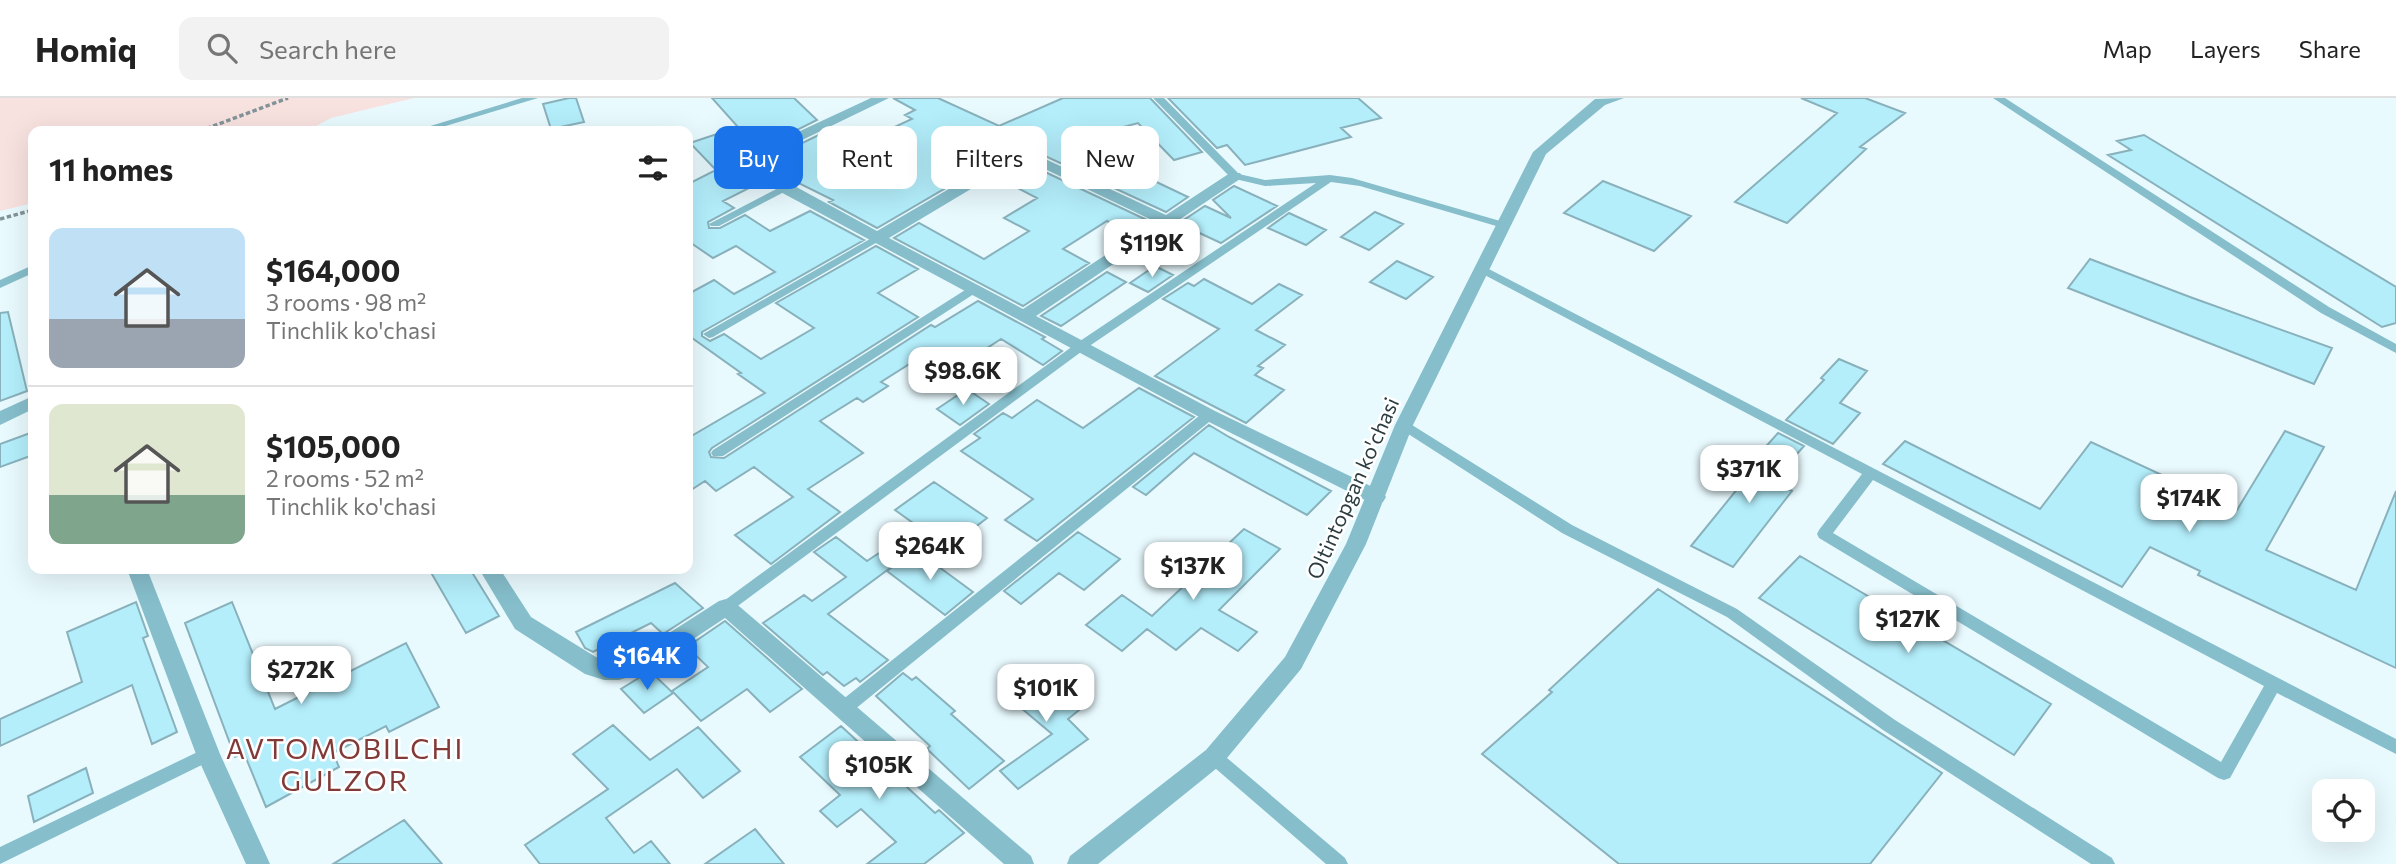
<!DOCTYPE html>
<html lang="en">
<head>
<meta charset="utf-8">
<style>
	body { margin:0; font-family:Commissioner,sans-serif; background:#f2f2f2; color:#222; height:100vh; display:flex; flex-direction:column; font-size:26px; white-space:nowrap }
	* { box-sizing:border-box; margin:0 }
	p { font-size:23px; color:#767676 }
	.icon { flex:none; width:38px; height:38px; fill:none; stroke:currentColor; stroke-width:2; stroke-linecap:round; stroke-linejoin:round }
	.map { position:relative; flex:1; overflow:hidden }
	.panel { position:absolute; left:28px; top:28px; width:665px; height:448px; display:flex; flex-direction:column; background:#fff; border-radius:14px; box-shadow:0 7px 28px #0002 }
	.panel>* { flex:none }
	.banner { position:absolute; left:714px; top:28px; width:665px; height:63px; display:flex; gap:14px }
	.fabs { position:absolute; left:2312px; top:681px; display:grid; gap:14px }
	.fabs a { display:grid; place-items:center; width:63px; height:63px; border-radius:14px; background:#fff; box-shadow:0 7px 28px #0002; font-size:35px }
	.price { position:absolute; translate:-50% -60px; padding:0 16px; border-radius:14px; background:#fff; color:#222; font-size:23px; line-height:46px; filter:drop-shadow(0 2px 4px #0008) }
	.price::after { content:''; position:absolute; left:50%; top:42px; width:21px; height:16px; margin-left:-10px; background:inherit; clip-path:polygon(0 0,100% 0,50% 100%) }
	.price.active { background:#1a73e8; color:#fff }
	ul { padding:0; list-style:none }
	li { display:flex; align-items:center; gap:21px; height:175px; padding:0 21px }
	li+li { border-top:2px solid #e0e0e0 }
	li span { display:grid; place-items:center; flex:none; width:196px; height:140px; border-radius:14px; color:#555 }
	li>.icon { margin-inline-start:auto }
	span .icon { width:84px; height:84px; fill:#fffc; stroke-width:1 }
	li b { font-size:30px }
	h2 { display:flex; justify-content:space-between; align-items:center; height:84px; padding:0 21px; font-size:30px }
	.tag { padding:0 24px; border-radius:14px; background:#fff; box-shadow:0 7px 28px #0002; font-size:24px; line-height:63px }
	.tag.active { background:#1a73e8; color:#fff }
	header { display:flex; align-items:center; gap:42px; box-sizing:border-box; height:98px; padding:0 35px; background:#fff; border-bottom:2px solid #e0e0e0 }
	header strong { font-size:33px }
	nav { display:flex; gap:38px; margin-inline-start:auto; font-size:24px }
	.search { width:490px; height:63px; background:#f2f2f2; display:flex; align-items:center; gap:18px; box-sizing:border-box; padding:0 24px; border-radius:14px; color:#767676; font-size:26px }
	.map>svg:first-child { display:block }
</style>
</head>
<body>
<header>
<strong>Homiq</strong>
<div class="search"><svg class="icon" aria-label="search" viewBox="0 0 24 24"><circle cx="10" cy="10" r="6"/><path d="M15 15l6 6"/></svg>Search here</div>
<nav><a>Map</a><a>Layers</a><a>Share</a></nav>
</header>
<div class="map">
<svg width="2396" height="766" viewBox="0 0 2396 766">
	<rect width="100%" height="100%" fill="#e9fafe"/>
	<path fill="#f8e2e0" d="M0,0H414L331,20L307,33H33V105L0,113Z"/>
	<path fill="#b4eefb" stroke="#88b1bb" stroke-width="2" d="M569,0H576L584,24L551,31L543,6Z
		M712,0H794L817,22L745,58L741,71L759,85L723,103L734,110L708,124L709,130H720L745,117L770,133L810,113L864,142L702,234V238L710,243L724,236L761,261L814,230L776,205L876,148L918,171L878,195L918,219L712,350L709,354L711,359L724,360L931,227L935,229L978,203L1045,239L1042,241L1062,253L1043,267L1001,241L946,277L919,260L881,284L888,288L863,304L857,300L820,323L863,355L808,391L840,414L771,466L735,437L793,399L754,369L716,393L705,383L688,394V340L765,295L738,276L741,275L692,240L688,243V196L714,182L734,196L775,174L736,148L713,160L688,143V86L716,72L690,45L738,29Z
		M893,0H938L999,28L1063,0H1150L1202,54L1174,62L1138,25L1070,43L1188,99L1166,114L1028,50L1006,55L877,130L829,104L833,102L762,67L767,62L827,33L845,52L912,21L905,17L915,12Z
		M1168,0H1358L1381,20L1341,30L1351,39L1245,67L1227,47L1217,50Z
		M1801,0H1865L1905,15L1860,49L1866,51L1787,125L1735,104L1837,15Z
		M2144,37L2396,189V225L2382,229L2108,57L2131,52L2117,43Z
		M1026,65L1151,124L1132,136L1107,123L1063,151L1089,165L1023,208L894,140L919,125L984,161L1029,133L1004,120L1037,100L996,79L1017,66Z
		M1603,83L1691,118L1654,153L1564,115Z
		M1234,88L1277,108L1221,145L1193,132L1163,152L1149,145L1205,108L1231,120L1213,102Z
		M1375,114L1403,126L1369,152L1341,139Z
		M1289,115L1326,132L1306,147L1268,130Z
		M2090,161L2190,199L2332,250L2314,286L2068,190Z
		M1397,163L1433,179L1406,201L1370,184Z
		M1155,168L1173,177L1148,194L1130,185Z
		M1107,174L1126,184L1061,228L1041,218Z
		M1204,181L1252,206L1279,186L1302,197L1256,232L1285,247L1258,268L1263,270L1255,277L1284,292L1246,325L1155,278L1219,231L1163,201L1188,185L1194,188Z
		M8,214L27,293L0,303V215Z
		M1839,261L1867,273L1840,305L1860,315L1833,346L1786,322L1824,282L1821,280Z
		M1139,290L1194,319L1037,443L1005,422L1033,401L961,353L980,340L974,336L1003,315L1012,320L1037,302L1083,330Z
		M967,291L989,306L960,327L937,311Z
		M1209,327L1229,339L1331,393L1307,417L1194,355L1146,397L1133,389Z
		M2285,333L2324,349L2266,452L2356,492L2396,393V570L2198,477L2200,473L2150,449L2122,489L1883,366L1905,343L2040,411L2091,344L2237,412Z
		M33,334V357L0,369V346Z
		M1778,335L1804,348L1772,384L1792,393L1733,469L1691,448L1765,357L1760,355Z
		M934,384L987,420L948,450L895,412Z
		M1244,431L1280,451L1219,512L1257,534L1238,553L1201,530L1176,552L1147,531L1122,553L1086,527L1122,497L1152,518Z
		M1078,434L1120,461L1084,492L1059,475L1021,506L1004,493Z
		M836,439L867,463L879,455L890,470L828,516L888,562L860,584L856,580L844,588L827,574L823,577L763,525L804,497L812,503L846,479L814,454Z
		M916,452L973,494L945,517L887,473Z
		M1800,458L2051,606L2014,657L1759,500Z
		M429,471H470L499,518L466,535Z
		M675,485L703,510L663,536L651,525L593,554L585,550L576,534Z
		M1658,491L1942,675L1870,766H1619L1482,656L1552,594L1549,592Z
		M136,504L148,538L143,540L177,634L152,646L132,587L0,648V621L82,584L67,534Z
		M232,504L275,611L406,545L439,609L389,634L386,628L333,655L339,669L266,709L244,655L235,659L185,525Z
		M725,523L802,591L770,614L747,591L701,623L672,593L708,569L687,549Z
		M1046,568L1089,604L1068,621L1088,641L1018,691L1000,673L1052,636L1007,598Z
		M650,573L673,595L644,615L621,591Z
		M903,575L912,582L916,579L955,613L951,616L1004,663L969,691L927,651L930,648L876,598Z
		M613,627L650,662L698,629L740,673L703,700L677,671L606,720L634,755L651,743L670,766H540L525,747L608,691L573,656Z
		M841,628L935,715L939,712L964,735L924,766H867L896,744L861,711L837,729L820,713L840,697L800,659Z
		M86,670L93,695L34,724L28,698Z
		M404,722L442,766H333Z
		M755,731L784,766H705Z"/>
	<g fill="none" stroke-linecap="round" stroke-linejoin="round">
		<path stroke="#839498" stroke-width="3.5" stroke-dasharray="4.5 2.5" stroke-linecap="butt" d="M200,33L288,0
			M0,121L33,112"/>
		<path fill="#86becb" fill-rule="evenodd" d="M522,0H538L429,33H414Z
			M1153,0H1164L1239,76L1265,82L1330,77L1352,80L1507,125L1509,127L1503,130L1360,88L1331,84L1085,251L731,513H721L718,509L721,505L1077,245L1316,85L1265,88L1231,80Z
			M1993,0H2005L2329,209L2396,246V255L2321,215Z
			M784,87L789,90L788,92L719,128H711L709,126Z
			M877,137L881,138V142L713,239L709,240L703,236Z
			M33,167V175L0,190V182Z
			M1481,167L2396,641V656L2277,595L2230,680L2224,682L2218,680L1819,440L1817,436L1819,432L1862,376L1477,173V169ZM1873,382L2264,588L2221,664L1833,435Z
			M973,187L979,191L977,194L723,358H713L711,355L713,352Z
			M1209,313L1216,317L1214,320L849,616L843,618L837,616L835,611L837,606L1204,314Z
			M1404,322L1572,427L1737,511L1895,622L2112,760L2115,766H2091L1883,632L1727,519L1562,435L1399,330L1397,327L1399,324Z
			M208,649L214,651L216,656L214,661L0,766V749Z
			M1214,652L1220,654L1345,760L1348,766H1326L1208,664L1206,659L1208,654Z"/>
		<path fill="#86becb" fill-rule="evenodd" d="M871,0H889L765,60L758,68L877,133L1007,57L1028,53L1166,117L1230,75H1240L1242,78L1240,81L1036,218L1215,313L1383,394L1386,399L1383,404H1369L1203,321L751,78L743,69L747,60L755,54ZM1026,62L1156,124L1023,211L889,140L1016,64Z
			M33,298V311L0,327V313Z
			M127,471H147L220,656L270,766H246L196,656Z
			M479,471H500L531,519L604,564L627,562L719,503L726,501L733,503L1031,758L1034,766H1004L725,520L642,575L619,582H604L585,576L515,531Z"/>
		<path fill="#86becb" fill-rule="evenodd" d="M1624,0L1605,7L1546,56L1413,327L1366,446L1301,571L1222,666L1098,766H1067L1070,758L1206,652L1285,559L1346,446L1395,327L1533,54L1595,1Z"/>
	</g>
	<g text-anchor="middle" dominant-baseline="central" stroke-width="5" stroke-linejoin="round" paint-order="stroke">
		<g font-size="21" fill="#2c3d41" stroke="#fff">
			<text transform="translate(1352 390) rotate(-66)">Oltintopgan ko'chasi</text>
		</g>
		<g font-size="28" letter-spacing="2" fill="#813a37" stroke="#fff">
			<text x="345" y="650">AVTOMOBILCHI<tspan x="345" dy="32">GULZOR</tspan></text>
		</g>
	</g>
</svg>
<div class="fabs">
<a><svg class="icon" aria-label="locate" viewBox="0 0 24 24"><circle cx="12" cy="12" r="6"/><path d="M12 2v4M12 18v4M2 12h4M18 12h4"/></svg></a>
</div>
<b class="price" style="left:1152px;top:181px">$119K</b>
<b class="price" style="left:963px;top:309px">$98.6K</b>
<b class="price" style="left:1749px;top:407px">$371K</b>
<b class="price" style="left:2189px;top:436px">$174K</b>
<b class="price" style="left:930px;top:484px">$264K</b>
<b class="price" style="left:1193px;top:504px">$137K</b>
<b class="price" style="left:1908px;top:557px">$127K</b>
<b class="price active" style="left:647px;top:594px">$164K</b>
<b class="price" style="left:301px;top:608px">$272K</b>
<b class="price" style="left:1046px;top:626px">$101K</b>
<b class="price" style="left:879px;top:703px">$105K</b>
<div class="banner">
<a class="tag active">Buy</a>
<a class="tag">Rent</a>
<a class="tag">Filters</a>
<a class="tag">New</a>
</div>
<section class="panel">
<h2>11 homes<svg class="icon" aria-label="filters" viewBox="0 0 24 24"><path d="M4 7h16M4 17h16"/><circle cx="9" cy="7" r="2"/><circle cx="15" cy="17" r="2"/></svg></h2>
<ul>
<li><span style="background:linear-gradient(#bfe0f5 65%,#9aa5b1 0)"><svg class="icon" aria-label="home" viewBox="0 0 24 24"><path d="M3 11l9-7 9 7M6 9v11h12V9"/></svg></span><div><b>$164,000</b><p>3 rooms · 98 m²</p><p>Tinchlik ko'chasi</p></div></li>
<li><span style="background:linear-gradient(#dfe7d0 65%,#7fa58c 0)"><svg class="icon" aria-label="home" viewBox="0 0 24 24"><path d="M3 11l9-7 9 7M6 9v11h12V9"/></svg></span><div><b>$105,000</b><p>2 rooms · 52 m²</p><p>Tinchlik ko'chasi</p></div></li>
</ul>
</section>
</div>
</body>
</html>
